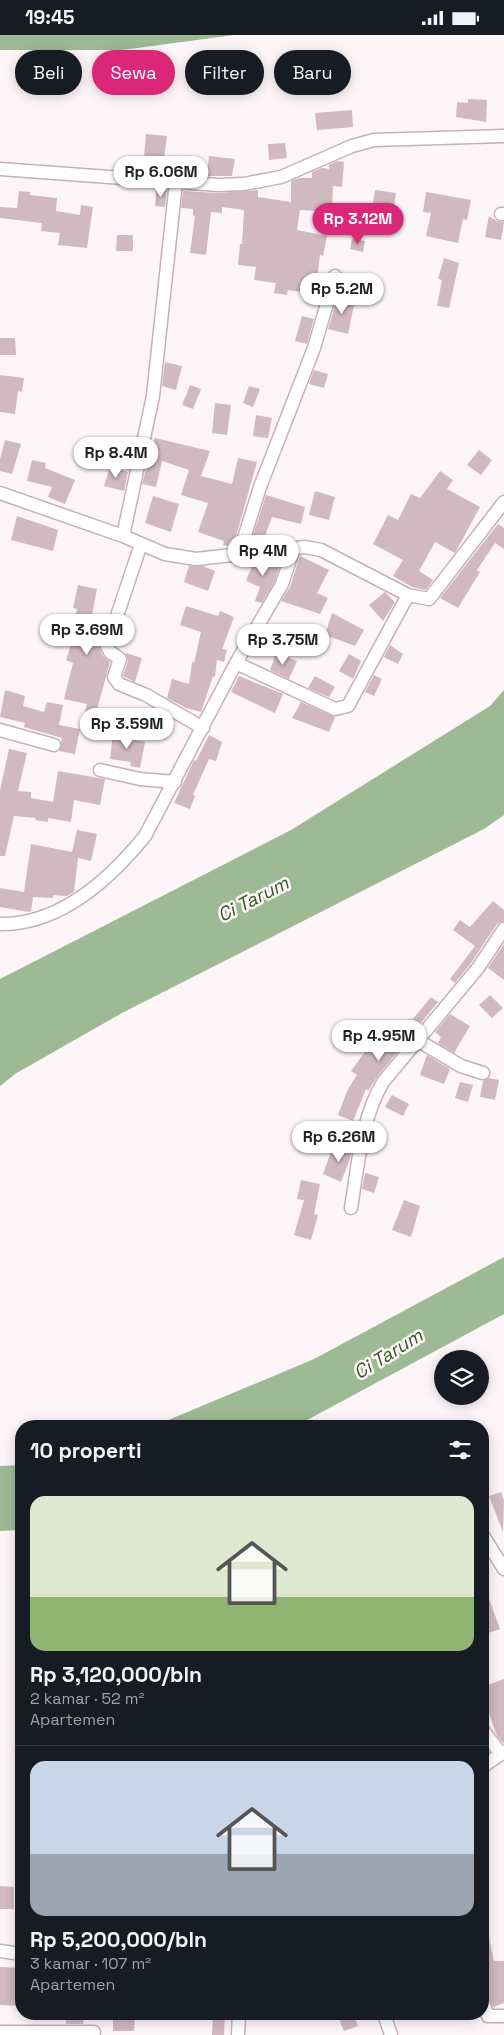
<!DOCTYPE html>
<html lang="id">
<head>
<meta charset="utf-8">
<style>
	body { margin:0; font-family:"Space Grotesk",sans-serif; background:#20242c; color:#f1f3f6; height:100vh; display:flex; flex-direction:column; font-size:19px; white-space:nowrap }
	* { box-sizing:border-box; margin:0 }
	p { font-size:16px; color:#9ea1a6 }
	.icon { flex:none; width:28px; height:28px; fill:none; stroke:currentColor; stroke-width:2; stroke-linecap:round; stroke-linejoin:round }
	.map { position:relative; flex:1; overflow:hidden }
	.details { position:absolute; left:15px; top:1385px; width:474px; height:600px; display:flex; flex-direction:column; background:#171b24; border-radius:20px; box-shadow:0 2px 12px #0003 }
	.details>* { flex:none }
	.top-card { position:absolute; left:15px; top:15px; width:475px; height:45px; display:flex; gap:10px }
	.buttons { position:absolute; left:434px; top:1315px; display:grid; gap:10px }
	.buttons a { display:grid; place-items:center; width:55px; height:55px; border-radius:50%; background:#171b24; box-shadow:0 2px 12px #0003; font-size:25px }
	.price { position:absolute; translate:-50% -42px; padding:0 11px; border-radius:18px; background:#fff; color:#222; font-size:16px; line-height:32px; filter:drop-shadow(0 1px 2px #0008) }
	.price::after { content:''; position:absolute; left:50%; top:30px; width:15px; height:11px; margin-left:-8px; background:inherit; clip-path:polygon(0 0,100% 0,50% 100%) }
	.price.current { background:#db2777; color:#fff }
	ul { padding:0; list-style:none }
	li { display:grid; align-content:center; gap:10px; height:265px; padding:0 15px }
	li+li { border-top:1px solid #363941 }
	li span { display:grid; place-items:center; height:155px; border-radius:15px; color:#555 }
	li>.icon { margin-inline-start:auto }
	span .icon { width:90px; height:90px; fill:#fffc; stroke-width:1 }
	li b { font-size:21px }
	h2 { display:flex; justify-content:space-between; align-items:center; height:60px; padding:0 15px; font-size:21px }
	.pill { padding:0 18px; border-radius:22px; background:#171b24; box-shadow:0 2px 12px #0003; font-size:18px; line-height:45px }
	.pill.current { background:#db2777; color:#fff }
	.status { display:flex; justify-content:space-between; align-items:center; height:35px; padding:0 25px; background:#171b24; direction:ltr }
	.status svg { height:14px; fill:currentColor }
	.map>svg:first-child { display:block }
</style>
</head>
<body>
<div class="status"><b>19:45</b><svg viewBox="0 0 49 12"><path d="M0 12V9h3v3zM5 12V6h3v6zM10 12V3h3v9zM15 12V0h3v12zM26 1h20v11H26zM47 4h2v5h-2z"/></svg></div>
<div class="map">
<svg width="504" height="2000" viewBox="0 0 504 2000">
	<rect width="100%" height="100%" fill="#fef5f8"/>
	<path fill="#9dba94" d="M0,0H234L122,15H0Z
		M504,655V780L484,794L122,978L15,1039L0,1051V944L291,795L490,671Z
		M504,1222V1279L296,1391H154L314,1324Z
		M21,1430V1495L0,1496V1431Z"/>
	<path fill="#d0b9c0" d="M468,64L487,65L486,87L456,82L457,67L468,68Z
		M352,75L353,92L317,95L315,78Z
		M146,99L167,101L164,124L144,122Z
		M285,108L287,123L269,125L268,109Z
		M209,121L235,124L232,141H207Z
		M337,126L344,127L342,152L333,151L332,177L300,175L297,195L327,201L323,221L320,220L315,259L288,255L287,260L274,258L276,248L254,245L256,232L238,230L240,209H242L244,175L222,172V178L211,177L206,220L190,218L195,181L193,180V174L181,173L183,156L218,158L258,155V162L291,167V146L299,143H312V137L322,133L329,134V130Z
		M156,155H167L165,172L155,171Z
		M375,155L396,158L392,183L371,180Z
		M19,156L30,157V160L57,163L56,176L80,180L81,170L93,172L87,213L58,210L60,198L41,196L42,188L0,183V172L17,173Z
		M426,157L471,165L467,185L463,184L458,208L426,201L431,178L423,177Z
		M489,181L497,186L504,187L501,205L485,202Z
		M117,200H133V216H116Z
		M352,204L365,206L363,217L350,214Z
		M444,223L459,228L449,273L437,271L442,245L438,244Z
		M338,261L355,265L348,299L328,294Z
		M302,281L314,284L307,309L295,306Z
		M0,303H15L16,320H0Z
		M165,327L182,331L176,355L162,351Z
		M314,335L328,339L324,353L309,349Z
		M0,340L24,343L22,357L18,356L15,379L0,377Z
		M190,350L201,354L193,374L182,370Z
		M249,351L260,354L253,372L243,368Z
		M215,368L231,370L227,400L212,398Z
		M256,380L272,383L268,403L253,401Z
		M155,403L210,416L201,441L232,449L238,423L257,427L233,512L223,510L224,506L198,497L208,468L181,460L189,435L162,426L156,452L142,449Z
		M5,405L21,409L12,439L0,436V424Z
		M479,415L492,425L481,440L467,430Z
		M32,425L46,428L45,433L75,445L65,469L48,462L52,452L27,446Z
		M110,432L128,437L124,456L104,451Z
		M440,436L453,445L447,454L480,472L455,518L435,507L419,536L433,545L426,555L412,552L393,541L403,525L373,509L388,480L398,485L411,459L420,463Z
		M315,456L335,462L329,485L309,480Z
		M266,460L305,472L301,489L272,482L262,509L250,510Z
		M153,461L179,469L171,497L145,488Z
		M17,481L58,495L53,516L11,505Z
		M498,489L504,493V514L495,508L477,535L480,537L458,573L440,563Z
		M300,521L329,535L317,558L328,563L320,579L281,566L290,552Z
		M265,525L280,529L275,546L262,568L255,566L260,552L246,546L254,526Z
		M189,531H203L215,536L208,556L184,547Z
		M78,550L97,554L92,580L107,585L100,614L103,621L110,627L92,693L81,690L87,669L64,664L73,628L66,625L75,597L71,596L77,574L73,573Z
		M385,557L395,567L383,586L369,570Z
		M186,571L218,581L220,576L234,582L222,614L227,615L224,627L217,625L215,642L213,641L201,677L186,673L167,663L172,644L189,649L192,627L194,628L201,597L180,590Z
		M332,578L364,595L355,611L325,600Z
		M390,610L403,619L398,629L384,622Z
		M126,618L142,623L135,647L123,641L128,626Z
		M276,618L297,626L289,644L270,635Z
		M349,619L361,626L353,644L339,636Z
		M374,640L382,644L374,661L365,657Z
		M239,641L283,659L275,678L231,657Z
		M315,641L335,652L329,662L308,653Z
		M5,655L25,661L23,671L44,677L47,667L63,670L59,690L80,694L75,719L59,716L62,703L24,692L25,688L0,682Z
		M301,667L335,682L329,697L292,683Z
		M113,697L128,700V704L145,707L140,733L130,731L131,727L110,724Z
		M209,700L222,707L216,726L209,724L193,760L195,761L190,774L174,768L194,725L196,726Z
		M9,714L27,718L18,756L31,757V763L53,767L58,736L105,744L100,770L74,765L71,787L48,783V787L35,785L36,783L14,781L5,821H0V755Z
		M77,795L97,799L91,826L78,823L74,857L67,861L53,860V863L33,862L31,876L29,877L0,872V853L24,857L31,809L72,817Z
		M493,866L504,875V886L497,889L471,928L455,948L450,944L475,911L453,895L460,885L470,892Z
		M504,909V945L488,933Z
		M490,960L503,973L492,983L479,970Z
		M431,962L438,967L377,1042L368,1056L366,1054L353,1086L338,1080L348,1054L357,1040L351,1036L367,1014L372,1018L387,997L395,1003L409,984L412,985Z
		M450,979L470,991L454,1018L438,1008L441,1002L435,997Z
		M427,1020L450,1034L444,1049L420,1040Z
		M489,1043L499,1045L495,1065L480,1062L483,1046Z
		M460,1047L473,1050L468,1067L455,1063Z
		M392,1060L409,1069L403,1081L385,1072Z
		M343,1107L353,1110L350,1124L341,1147L323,1139L331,1117L338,1120Z
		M365,1138L379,1142L374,1158L362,1154Z
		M301,1145L320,1149L314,1179L318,1180L311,1205L294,1200L304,1165L297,1164Z
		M404,1165L420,1171L411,1202L392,1195Z
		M501,1457L504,1466L503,1497L489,1461Z
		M484,1550L500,1594L482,1600V1551Z
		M504,1644V1709L497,1701L487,1673L482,1675V1652Z
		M0,1851L14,1852V1874H0Z
		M482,1898H488L494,1926H504V1968L493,1972L482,1948Z
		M0,1932L21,1933V1971L0,1970Z
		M213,1979H225L224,2000H212Z
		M337,1979H353L358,1991L344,1996Z
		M66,1982L84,1983L83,1989H66Z
		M113,1982H135L134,1996H113Z"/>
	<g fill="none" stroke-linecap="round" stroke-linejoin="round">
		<defs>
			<path id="street" d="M0,134L218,150L244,149L281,142L352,111L374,105L504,101
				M501,179H504
				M0,458L123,501L165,519L196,524L305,512L321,515L408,560L429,564L504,467
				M123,501L153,361L176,147
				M141,509L107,611L110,617L120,624L114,642L119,649L146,660L203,693
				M239,519L260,452L314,313L335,241
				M236,628L335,674L348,671L408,560
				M0,695L54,710
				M100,735L140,744L175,747
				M0,889C60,890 110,844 145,801L236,628L282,549L294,513
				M419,1006L461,1031L483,1038
				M351,1173C358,1131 361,1084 383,1047L478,933L504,894
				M482,1499L504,1534
				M482,1694L501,1719
				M482,1732L504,1717
				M0,1916L21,1919
				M482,1965L488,1981H504
				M384,1979L391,2000
				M0,1997H94
				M238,2000L239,1979"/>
		</defs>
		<use href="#street" stroke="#c7b0b8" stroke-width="15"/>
		<use href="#street" stroke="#fff" stroke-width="12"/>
	</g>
	<g text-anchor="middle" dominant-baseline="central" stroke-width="5" stroke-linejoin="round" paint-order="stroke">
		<g font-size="19" font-style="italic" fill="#345b26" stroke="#fef5f8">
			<text transform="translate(253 864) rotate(-27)">Ci Tarum</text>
			<text transform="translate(388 1319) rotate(-32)">Ci Tarum</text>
		</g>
	</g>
</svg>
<div class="buttons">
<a><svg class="icon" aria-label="layers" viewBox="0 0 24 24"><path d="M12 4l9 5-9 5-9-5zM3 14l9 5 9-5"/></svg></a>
</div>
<b class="price" style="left:161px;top:163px">Rp 6.06M</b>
<b class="price current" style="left:358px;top:210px">Rp 3.12M</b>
<b class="price" style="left:342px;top:280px">Rp 5.2M</b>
<b class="price" style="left:116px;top:444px">Rp 8.4M</b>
<b class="price" style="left:263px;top:542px">Rp 4M</b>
<b class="price" style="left:87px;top:621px">Rp 3.69M</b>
<b class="price" style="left:283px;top:631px">Rp 3.75M</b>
<b class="price" style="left:127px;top:715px">Rp 3.59M</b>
<b class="price" style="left:379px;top:1027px">Rp 4.95M</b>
<b class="price" style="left:339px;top:1128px">Rp 6.26M</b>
<div class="top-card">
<a class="pill">Beli</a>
<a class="pill current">Sewa</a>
<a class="pill">Filter</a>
<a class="pill">Baru</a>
</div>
<section class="details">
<h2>10 properti<svg class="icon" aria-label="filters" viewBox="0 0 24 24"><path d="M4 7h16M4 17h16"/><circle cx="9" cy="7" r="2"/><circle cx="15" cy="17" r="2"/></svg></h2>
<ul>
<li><span style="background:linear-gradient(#dfe7d0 65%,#8fb573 0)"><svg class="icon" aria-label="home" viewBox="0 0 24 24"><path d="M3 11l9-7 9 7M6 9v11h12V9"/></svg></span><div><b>Rp 3,120,000/bln</b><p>2 kamar · 52 m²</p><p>Apartemen</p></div></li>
<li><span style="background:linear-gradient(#c9d6e8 60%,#9aa5b1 0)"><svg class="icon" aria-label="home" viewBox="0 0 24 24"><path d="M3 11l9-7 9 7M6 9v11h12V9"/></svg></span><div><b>Rp 5,200,000/bln</b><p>3 kamar · 107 m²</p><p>Apartemen</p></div></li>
</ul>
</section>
</div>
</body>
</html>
